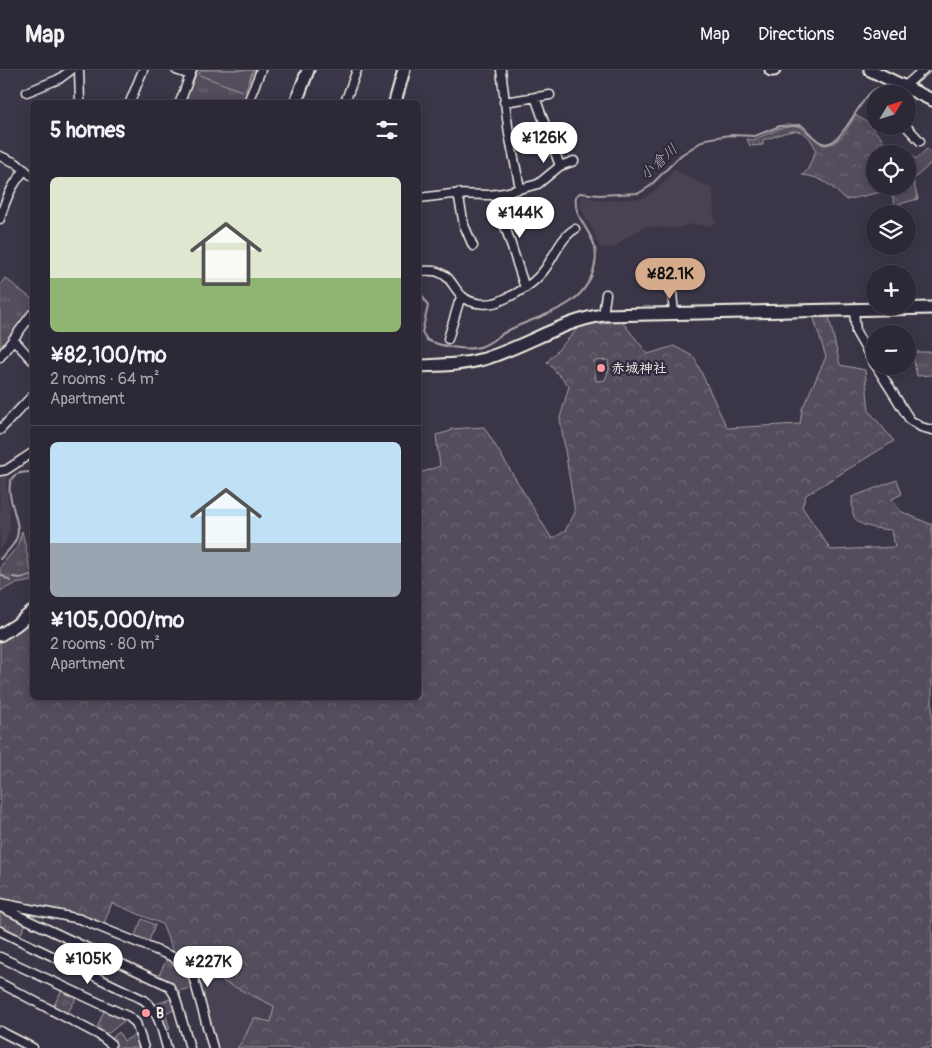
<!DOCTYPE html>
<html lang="en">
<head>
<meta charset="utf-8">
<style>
	body { margin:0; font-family:Pangolin,"Klee One",sans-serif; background:#34303d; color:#f1f3f6; height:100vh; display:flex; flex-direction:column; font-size:19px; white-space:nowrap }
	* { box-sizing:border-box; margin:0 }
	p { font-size:16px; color:#a6a6ad }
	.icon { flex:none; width:28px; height:28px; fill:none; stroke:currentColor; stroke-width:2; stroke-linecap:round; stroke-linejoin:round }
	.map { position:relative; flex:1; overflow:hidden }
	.side { position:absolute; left:30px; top:30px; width:391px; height:600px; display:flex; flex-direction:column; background:#2c2835; border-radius:8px; box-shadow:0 2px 12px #0003,0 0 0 1px #484450 }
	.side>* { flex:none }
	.needle { width:32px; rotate:52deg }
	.tools { position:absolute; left:866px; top:15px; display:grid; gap:10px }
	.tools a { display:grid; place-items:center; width:50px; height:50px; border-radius:50%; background:#2c2835; box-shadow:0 2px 12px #0003,0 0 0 1px #484450; font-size:25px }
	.price { position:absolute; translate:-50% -42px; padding:0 11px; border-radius:18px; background:#fff; color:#222; font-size:16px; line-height:32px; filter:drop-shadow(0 1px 2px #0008) }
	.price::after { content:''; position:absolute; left:50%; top:30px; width:15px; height:11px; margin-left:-8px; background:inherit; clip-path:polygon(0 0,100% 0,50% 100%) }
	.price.current { background:#d6ab8b; color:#111 }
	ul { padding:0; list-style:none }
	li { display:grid; align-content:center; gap:10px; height:265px; padding:0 20px }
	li+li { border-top:1px solid #484450 }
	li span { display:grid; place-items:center; height:155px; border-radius:8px; color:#555 }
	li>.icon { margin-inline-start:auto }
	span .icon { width:90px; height:90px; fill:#fffc; stroke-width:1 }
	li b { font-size:21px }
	h2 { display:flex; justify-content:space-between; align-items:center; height:60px; padding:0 20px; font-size:21px }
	header { display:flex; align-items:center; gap:30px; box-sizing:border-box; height:70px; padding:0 25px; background:#2c2835; border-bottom:1px solid #484450 }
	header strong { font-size:24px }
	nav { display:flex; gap:28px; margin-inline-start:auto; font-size:18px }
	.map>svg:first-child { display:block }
</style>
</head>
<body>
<header>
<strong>Map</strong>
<nav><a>Map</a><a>Directions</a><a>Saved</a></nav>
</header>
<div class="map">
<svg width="932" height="978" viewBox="0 0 932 978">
	<defs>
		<pattern id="grass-tufts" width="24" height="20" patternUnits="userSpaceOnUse" patternTransform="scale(1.25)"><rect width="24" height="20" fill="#534e5c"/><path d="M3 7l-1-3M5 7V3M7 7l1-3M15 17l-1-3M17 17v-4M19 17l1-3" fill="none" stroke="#6c6873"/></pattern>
		<pattern id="forest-crowns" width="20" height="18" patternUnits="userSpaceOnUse" patternTransform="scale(1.25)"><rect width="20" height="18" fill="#534e5c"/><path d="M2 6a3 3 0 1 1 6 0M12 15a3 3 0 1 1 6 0" fill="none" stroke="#6c6873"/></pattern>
	</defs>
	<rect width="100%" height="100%" fill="#3b3647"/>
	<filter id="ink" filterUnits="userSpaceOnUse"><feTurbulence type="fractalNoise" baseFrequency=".02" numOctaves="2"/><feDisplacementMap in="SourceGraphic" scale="10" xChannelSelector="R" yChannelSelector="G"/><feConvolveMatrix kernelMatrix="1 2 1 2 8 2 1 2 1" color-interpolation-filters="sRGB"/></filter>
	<g filter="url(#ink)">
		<path fill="#484352" d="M674,99L692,109L713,119L714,146L717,151L712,155L705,156L692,154L677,158L644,157L627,167L614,178L600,177L593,161L586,149L580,135L582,126L601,131L645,128L665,112Z
			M7,402L6,418L9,435L10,459L5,474L0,480V404Z
			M191,895L274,936L271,952L247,960L244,971L237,978H218Z"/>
		<path fill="url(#grass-tufts)" stroke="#a4a0a2" d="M196,0H258L245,32H183Z
			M5,208L32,229V239L2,279L0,278V215Z
			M912,282H932V305L917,306Z
			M22,461C25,473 27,483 29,495C30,502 33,500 32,511L15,514L0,521V497L17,477Z
			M0,841L27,852L19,867L0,857Z
			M142,849L155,855L149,871L135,865Z
			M167,889H171L189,905L193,917L176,922L159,905Z
			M63,918L78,925L67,944L53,937Z
			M173,928L177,939L165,943L170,959L165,960L156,934Z
			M105,938L124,947L125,950L109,963H105L97,958Z
			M119,962L124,971L137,964L140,978H118L111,969Z"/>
		<path fill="url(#forest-crowns)" stroke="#a4a0a2" fill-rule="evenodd" d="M855,45L867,52L895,84H875V116H908V90L912,85L916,89L927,79L932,84V92L913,110L918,129L895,135L890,120L846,130C831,116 823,107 802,105L807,101L816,80C804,50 788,63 763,70V75L750,76L747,69L753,70L781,58L799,56L823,75C841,75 847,59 855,45Z
			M813,246L829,247L840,295L865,300L869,341L894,371L806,425L802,437L831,480L895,477L892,460C880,459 857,458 853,444C852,439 852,433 852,427L897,410L902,424L892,429L900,441L932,455V978H237C245,970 248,958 254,948L271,952L274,936L212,906L185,880L177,885L173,881L162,854L112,833L104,853L74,843L0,830V570L25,555L32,557V628H419V401L423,402L440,396L436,365L451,361V359L484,357L552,469L565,461L575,443L560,348L569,316L547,292L580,256L599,250L600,254L607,253L609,249L619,248L648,284L674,276L694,287L727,358L800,354L802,339L826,287ZM608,290L609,299L605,310L596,311L594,291Z"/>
		<path fill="#534e5c" stroke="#a4a0a2" d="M201,0H253L245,22L199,5Z"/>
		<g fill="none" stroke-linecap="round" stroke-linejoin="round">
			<path stroke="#aaa6a7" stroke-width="2" d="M913,16L932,0
				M419,220L428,236L422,262L427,270C440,276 466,281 480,277C490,274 499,265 509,260C543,243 586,239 595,194C601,164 572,153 576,126L580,123L599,125L639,123L649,117L681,85L706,69L730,65L755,66L780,56L801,55C808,60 814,70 822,73C842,81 859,24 878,18C884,17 892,19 898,19
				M0,489C8,481 18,472 18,460C18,446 2,417 14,406C18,402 27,402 32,402
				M0,504L10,511
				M13,507L21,508L32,505"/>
			<defs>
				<path id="street" d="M79,0L80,32
					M176,0L190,5
					M501,0L509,64L520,118
					M905,16L923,0
					M27,22L59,9L71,0
					M535,27L560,96
					M130,32L143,0
					M180,32L192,0
					M248,32L261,0
					M345,32L357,0
					M504,32L550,25
					M906,56L920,71
					M0,86L16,93L32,106
					M458,123L464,155L473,176
					M495,125L525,218
					M419,128L452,124L489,125L504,123L538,114L560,96L574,91
					M0,149C5,130 12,114 25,100
					M419,201C425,201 432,200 438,202C451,206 453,218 462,226C471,235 491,236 502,230C519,223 534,214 545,199C554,187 561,167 575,159
					M672,223L674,243
					M854,240L856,262L875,295
					M603,245L606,224
					M13,269L32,290
					M448,269L459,232L462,226
					M0,287L32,244
					M876,296L910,350L921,357L932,360
					M0,360L32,326
					M0,401L6,400L32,383
					M0,833L80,849L173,887L193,906L213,978
					M0,837L169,916L175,926L190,978
					M0,861L144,930C159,941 162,961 167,978
					M0,887L129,947L136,953L144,978
					M0,913L99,965L111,974
					M0,961L33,978"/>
				<path id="secondary" d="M771,0H774
					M870,0L932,30
					M296,32L308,0
					M395,32L404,0
					M419,296C441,295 462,295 484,289C524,277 562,251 603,245L932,238
					M0,565L16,555L32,542"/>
			</defs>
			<use href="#street" stroke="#f4f1e8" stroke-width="11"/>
			<use href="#secondary" stroke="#f4f1e8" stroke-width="15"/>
			<use href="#street" stroke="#2f2a3d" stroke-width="8"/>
			<use href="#secondary" stroke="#2f2a3d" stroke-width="11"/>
		</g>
	</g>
	<g fill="#ff9aa2" stroke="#2f2a3d" stroke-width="2">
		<circle cx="601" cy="298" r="5"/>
		<circle cx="146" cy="943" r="5"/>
	</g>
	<g text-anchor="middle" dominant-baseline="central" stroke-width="4.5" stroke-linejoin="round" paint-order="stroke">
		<g font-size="14" font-weight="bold" fill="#f4f1e8" stroke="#2f2a3d" text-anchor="start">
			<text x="611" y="298">赤城神社</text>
			<text x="156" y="943">B</text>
		</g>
		<g font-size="15" font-style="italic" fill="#b6b2b2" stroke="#2f2a3d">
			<text transform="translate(659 92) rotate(-42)">小倉川</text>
		</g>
	</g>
</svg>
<div class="tools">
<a><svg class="needle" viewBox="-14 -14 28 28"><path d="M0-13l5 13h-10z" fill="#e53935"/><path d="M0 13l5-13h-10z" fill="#a6a6ad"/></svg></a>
<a><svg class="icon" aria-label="locate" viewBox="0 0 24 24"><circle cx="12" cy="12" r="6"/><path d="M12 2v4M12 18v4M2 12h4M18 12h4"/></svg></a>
<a><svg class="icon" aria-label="layers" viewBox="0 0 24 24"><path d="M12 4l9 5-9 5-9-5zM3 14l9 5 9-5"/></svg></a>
<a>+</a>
<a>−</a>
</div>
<b class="price" style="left:544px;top:94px">¥126K</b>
<b class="price" style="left:520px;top:169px">¥144K</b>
<b class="price current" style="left:670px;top:230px">¥82.1K</b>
<b class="price" style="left:88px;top:915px">¥105K</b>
<b class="price" style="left:208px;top:918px">¥227K</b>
<section class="side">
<h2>5 homes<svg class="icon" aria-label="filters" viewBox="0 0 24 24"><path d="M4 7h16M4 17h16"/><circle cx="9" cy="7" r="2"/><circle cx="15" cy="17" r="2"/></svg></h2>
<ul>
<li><span style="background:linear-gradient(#dfe7d0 65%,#8fb573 0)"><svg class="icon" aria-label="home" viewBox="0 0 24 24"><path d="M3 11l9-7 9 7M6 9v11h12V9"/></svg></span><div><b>¥82,100/mo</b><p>2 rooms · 64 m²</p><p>Apartment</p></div></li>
<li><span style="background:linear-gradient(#bfe0f5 65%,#9aa5b1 0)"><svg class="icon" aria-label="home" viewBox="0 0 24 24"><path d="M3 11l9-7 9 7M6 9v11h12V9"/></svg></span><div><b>¥105,000/mo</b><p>2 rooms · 80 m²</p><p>Apartment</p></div></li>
</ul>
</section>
</div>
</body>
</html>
